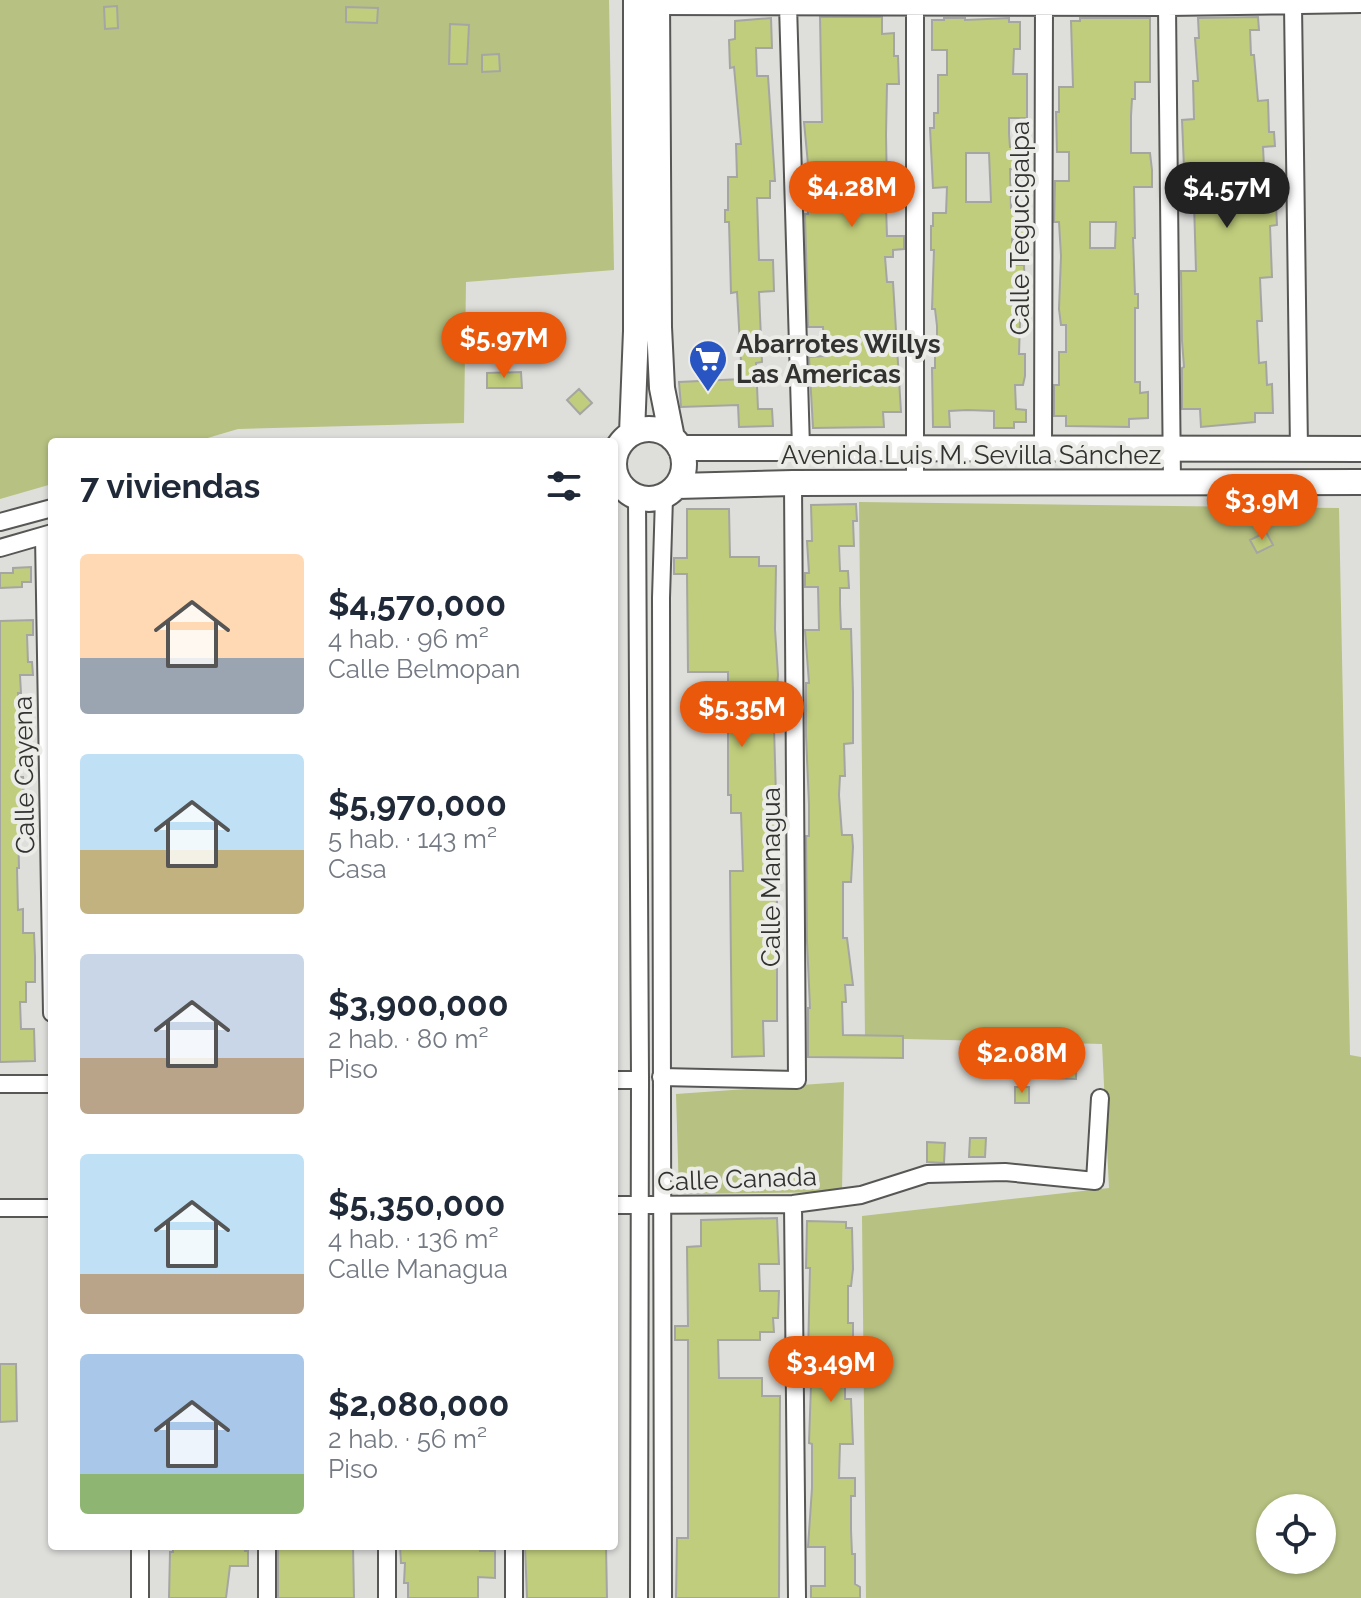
<!DOCTYPE html>
<html lang="es">
<head>
<meta charset="utf-8">
<style>
	body { margin:0; font-family:Raleway,sans-serif; background:#f2f2f3; color:#1f2937; height:100vh; display:flex; flex-direction:column; font-size:30px; white-space:nowrap }
	* { box-sizing:border-box; margin:0 }
	p { font-size:26px; color:#747a83 }
	.icon { flex:none; width:44px; height:44px; fill:none; stroke:currentColor; stroke-width:2; stroke-linecap:round; stroke-linejoin:round }
	.map { position:relative; flex:1; overflow:hidden }
	.side { position:absolute; left:48px; top:438px; width:570px; height:1112px; display:flex; flex-direction:column; background:#fff; border-radius:8px; box-shadow:0 2px 6px #0004 }
	.side>* { flex:none }
	.tools { position:absolute; left:1256px; top:1494px; display:grid; gap:16px }
	.tools a { display:grid; place-items:center; width:80px; height:80px; border-radius:50%; background:#fff; box-shadow:0 2px 6px #0004; font-size:40px }
	.price { position:absolute; translate:-50% -68px; padding:0 18px; border-radius:28px; background:#ea580c; color:#fff; font-size:26px; line-height:52px; filter:drop-shadow(0 2px 4px #0008) }
	.price::after { content:''; position:absolute; left:50%; top:48px; width:24px; height:18px; margin-left:-12px; background:inherit; clip-path:polygon(0 0,100% 0,50% 100%) }
	.price.active { background:#222; color:#fff }
	ul { padding:0; list-style:none }
	li { display:flex; align-items:center; gap:24px; height:200px; padding:0 32px }
	li span { display:grid; place-items:center; flex:none; width:224px; height:160px; border-radius:8px; color:#555 }
	li>.icon { margin-inline-start:auto }
	span .icon { width:96px; height:96px; fill:#fffc; stroke-width:1 }
	li b { font-size:34px }
	h2 { display:flex; justify-content:space-between; align-items:center; height:96px; padding:0 32px; font-size:34px }
	.map>svg:first-child { display:block }
</style>
</head>
<body>
<div class="map">
<svg width="1361" height="1598" viewBox="0 0 1361 1598">
	<rect width="100%" height="100%" fill="#dedfdb"/>
	<path fill="#b7c181" fill-rule="evenodd" d="M0,0H609L614,270L466,282L464,423L238,429L194,442H52V484L0,499Z
		M859,502L1339,508L1350,1055L1361,1057V1598H866L862,1216L1109,1188L1102,1044L865,1038ZM1270,1508H1322V1560H1270Z
		M844,1082L842,1192L679,1194L676,1094Z"/>
	<path fill="#c0cd7c" stroke="#a5a6a3" stroke-width="2" fill-rule="evenodd" d="M117,6L118,28L105,29L104,7Z
		M346,7L378,8L377,23L346,22Z
		M820,17H882V34L894,33V56H898L899,84H887L886,135L887,191H896L897,207H886L887,236H904V249L893,250V257H885L887,282H893L901,412H883L884,427L813,428L809,357L824,356L823,327H808L805,214H808V196H811L804,122H822Z
		M1258,17L1259,30H1250L1251,55H1254L1258,101L1268,100L1269,132H1274L1275,146L1263,147L1265,187L1275,186L1277,225L1270,226L1272,277L1260,278L1262,321H1257L1259,363L1266,362L1267,385L1272,384L1273,413H1255V422L1201,427L1200,409H1182V368L1184,367L1182,341L1181,271H1196L1193,168H1184L1182,120L1194,119L1193,81H1198L1195,38H1199L1198,18Z
		M771,18L772,48H756L757,76H768L775,181H770V198H757L759,260H773L774,291L759,292L762,362L756,363L758,409H772L773,426L739,427L738,405L681,407L679,382L742,379L737,292L731,293L729,222H725V210H728V177H737L736,144H741L734,67L730,68L729,40L735,39V21Z
		M944,18H965V20L1009,18V22H1020V49H1014L1013,74H1027V118H1009V134L1010,147H1019V169H1010L1011,208H1028V239H1012V265H1024L1025,291H1021L1019,354H1025V376L1023,385H1015L1016,409L1026,410V422H1014V428H994V411L967,410L949,411L950,427H933L932,368H935V355H937V326L935,309H932L934,250H931V226H933V213H946L947,187L933,188L930,128H934V113H938V75H947V50H932V20H944ZM966,153H989L991,202H966Z
		M1080,18H1150V82H1135V99H1132L1131,116V153H1150L1152,170V187H1134L1135,238H1133L1135,294H1138V308H1135V382H1140V393L1148,392V418L1129,419V427L1066,426V416H1054V385H1059V352H1066V325H1061L1059,309L1061,256L1059,222H1054L1055,181H1069V152H1057L1056,112H1059V87H1073L1071,21H1080ZM1090,222H1116L1115,248H1090Z
		M450,24L469,25L467,64H449Z
		M499,54L500,71L482,72V55Z
		M521,372L522,388H487V373Z
		M579,389L592,403L580,414L567,400Z
		M856,504L857,521H853L854,546H839L840,571H848L849,588H840V604L841,629H851L853,692V743L844,744L845,776H840L839,795L842,835H852L853,847L851,882H843V938H847L853,985H845L846,1002H842L843,1035L903,1036V1058L808,1057V1008H810L807,941L806,836H809V804L806,736V683H809L805,630H819L818,587H805V573H809L807,541H812L811,505Z
		M687,509H729L730,557H759V566H776L775,629L778,675L774,727L777,831V1021H763L764,1056L732,1057L730,871H743L741,813H731V795H728V672H688L687,574H674V558H687Z
		M1266,532L1273,545L1257,553L1250,540Z
		M31,567V582H22V587L0,588V573H13V568Z
		M33,620V635H27L28,662H32L33,675H20L21,693H18L21,751H17L18,777H23L24,795H32L33,828L18,829L19,868H17L18,910L23,909V933H34L35,957V982H26V1002H20L21,1029H34L35,1061L0,1062V621Z
		M1046,1036L1077,1037L1076,1079L1045,1078Z
		M1015,1087H1029V1103H1015Z
		M970,1138H986L985,1157H969Z
		M927,1142L945,1143L944,1163L927,1162Z
		M777,1218L779,1264H759L760,1291H779L778,1318H773L774,1332H760V1340H718L719,1378H762V1396H780L779,1598H676L677,1538H688V1340H675V1326H688L687,1247L701,1246V1220Z
		M807,1221L846,1222V1228H852L853,1269L851,1286H848V1323H853V1339H850V1356H845V1399H851L853,1444H840L839,1478H855V1496H851V1530L852,1554H855V1584L860,1587V1598H811V1586H825V1547H808L812,1488V1444L809,1443L812,1356H808L810,1268H806Z
		M0,1364H16L17,1421L0,1422Z
		M173,1546H245V1551H248V1566H230L226,1598H169L170,1552H173Z
		M278,1546H353L354,1598H278Z
		M400,1546H480V1551H495V1578L478,1577V1598H408V1583H404L405,1563H401Z
		M525,1546H606L607,1598H527Z"/>
	<g fill="none" stroke-linecap="round" stroke-linejoin="round">
		<defs>
			<path id="street" d="M788,5L801,448
				M1293,5L1299,449
				M651,6L1167,7L1361,4
				M1167,7L1172,482
				M1043,450L1044,0
				M614,484H620
				M915,484V6
				M637,497L640,1080L639,1598
				M0,522L52,508
				M44,536L52,1013
				M0,548L52,533
				M661,1077L797,1080L793,483
				M614,1080H640
				M0,1084H52
				M793,1204L797,1598
				M614,1205L793,1204L861,1195L927,1174L1005,1172L1095,1181L1100,1098
				M0,1208H52
				M140,1546V1598
				M267,1546V1598
				M387,1546V1598
				M514,1546V1598
				M663,1598L661,598L664,497"/>
			<path id="secondary" d="M657,0L659,327L662,388L672,438
				M614 464a35 35 0 1 1 70 0a35 35 0 1 1-70 0Z
				M632,433L636,331V0
				M680,448L1361,449
				M677,486L793,483L1361,482"/>
		</defs>
		<use href="#street" stroke="#575855" stroke-width="20"/>
		<use href="#secondary" stroke="#575855" stroke-width="28"/>
		<use href="#street" stroke="#fff" stroke-width="16"/>
		<use href="#secondary" stroke="#fff" stroke-width="24"/>
	</g>
	<defs>
		<symbol id="supermarket-pin" viewBox="-11 -11 22 30"><path d="M0 17L-7.5 6A9.5 9.5 0 1 1 7.5 6Z" fill="#2955c3" stroke="#ebece8"/><path d="M-6-5.5h2.5l.6 2H6L4.5 2H-2.5L-4.4-4H-6ZM-1.5 3.2a1.3 1.3 0 1 0 .1 0ZM3 3.2a1.3 1.3 0 1 0 .1 0Z" fill="#fff"/></symbol>
	</defs>
	<g fill-rule="evenodd">
		<use href="#supermarket-pin" x="686" y="337" width="44" height="60"/>
	</g>
	<g text-anchor="middle" dominant-baseline="central" stroke-width="8" stroke-linejoin="round" paint-order="stroke">
		<g font-size="26" fill="#323331" stroke="#ebece8">
			<text transform="translate(1020 228) rotate(-90)">Calle Tegucigalpa</text>
			<text x="971" y="455">Avenida Luis M. Sevilla Sánchez</text>
			<text transform="translate(24 775) rotate(-91)">Calle Cayena</text>
			<text transform="translate(771 877) rotate(-90)">Calle Managua</text>
			<text transform="translate(737 1179) rotate(-2)">Calle Canada</text>
		</g>
		<g font-size="26" font-weight="bold" fill="#323331" stroke="#ebece8" text-anchor="start">
			<text x="736" y="344">Abarrotes Willys<tspan x="736" dy="30">Las Americas</tspan></text>
		</g>
	</g>
</svg>
<div class="tools">
<a><svg class="icon" aria-label="locate" viewBox="0 0 24 24"><circle cx="12" cy="12" r="6"/><path d="M12 2v4M12 18v4M2 12h4M18 12h4"/></svg></a>
</div>
<b class="price" style="left:852px;top:229px">$4.28M</b>
<b class="price active" style="left:1227px;top:230px">$4.57M</b>
<b class="price" style="left:504px;top:380px">$5.97M</b>
<b class="price" style="left:1262px;top:542px">$3.9M</b>
<b class="price" style="left:742px;top:749px">$5.35M</b>
<b class="price" style="left:1022px;top:1095px">$2.08M</b>
<b class="price" style="left:831px;top:1404px">$3.49M</b>
<section class="side">
<h2>7 viviendas<svg class="icon" aria-label="filters" viewBox="0 0 24 24"><path d="M4 7h16M4 17h16"/><circle cx="9" cy="7" r="2"/><circle cx="15" cy="17" r="2"/></svg></h2>
<ul>
<li><span style="background:linear-gradient(#ffd9b3 65%,#9aa5b1 0)"><svg class="icon" aria-label="home" viewBox="0 0 24 24"><path d="M3 11l9-7 9 7M6 9v11h12V9"/></svg></span><div><b>$4,570,000</b><p>4 hab. · 96 m²</p><p>Calle Belmopan</p></div></li>
<li><span style="background:linear-gradient(#bfe0f5 60%,#c2b280 0)"><svg class="icon" aria-label="home" viewBox="0 0 24 24"><path d="M3 11l9-7 9 7M6 9v11h12V9"/></svg></span><div><b>$5,970,000</b><p>5 hab. · 143 m²</p><p>Casa</p></div></li>
<li><span style="background:linear-gradient(#c9d6e8 65%,#b9a48a 0)"><svg class="icon" aria-label="home" viewBox="0 0 24 24"><path d="M3 11l9-7 9 7M6 9v11h12V9"/></svg></span><div><b>$3,900,000</b><p>2 hab. · 80 m²</p><p>Piso</p></div></li>
<li><span style="background:linear-gradient(#bfe0f5 75%,#b9a48a 0)"><svg class="icon" aria-label="home" viewBox="0 0 24 24"><path d="M3 11l9-7 9 7M6 9v11h12V9"/></svg></span><div><b>$5,350,000</b><p>4 hab. · 136 m²</p><p>Calle Managua</p></div></li>
<li><span style="background:linear-gradient(#a9c7e8 75%,#8fb573 0)"><svg class="icon" aria-label="home" viewBox="0 0 24 24"><path d="M3 11l9-7 9 7M6 9v11h12V9"/></svg></span><div><b>$2,080,000</b><p>2 hab. · 56 m²</p><p>Piso</p></div></li>
</ul>
</section>
</div>
</body>
</html>
